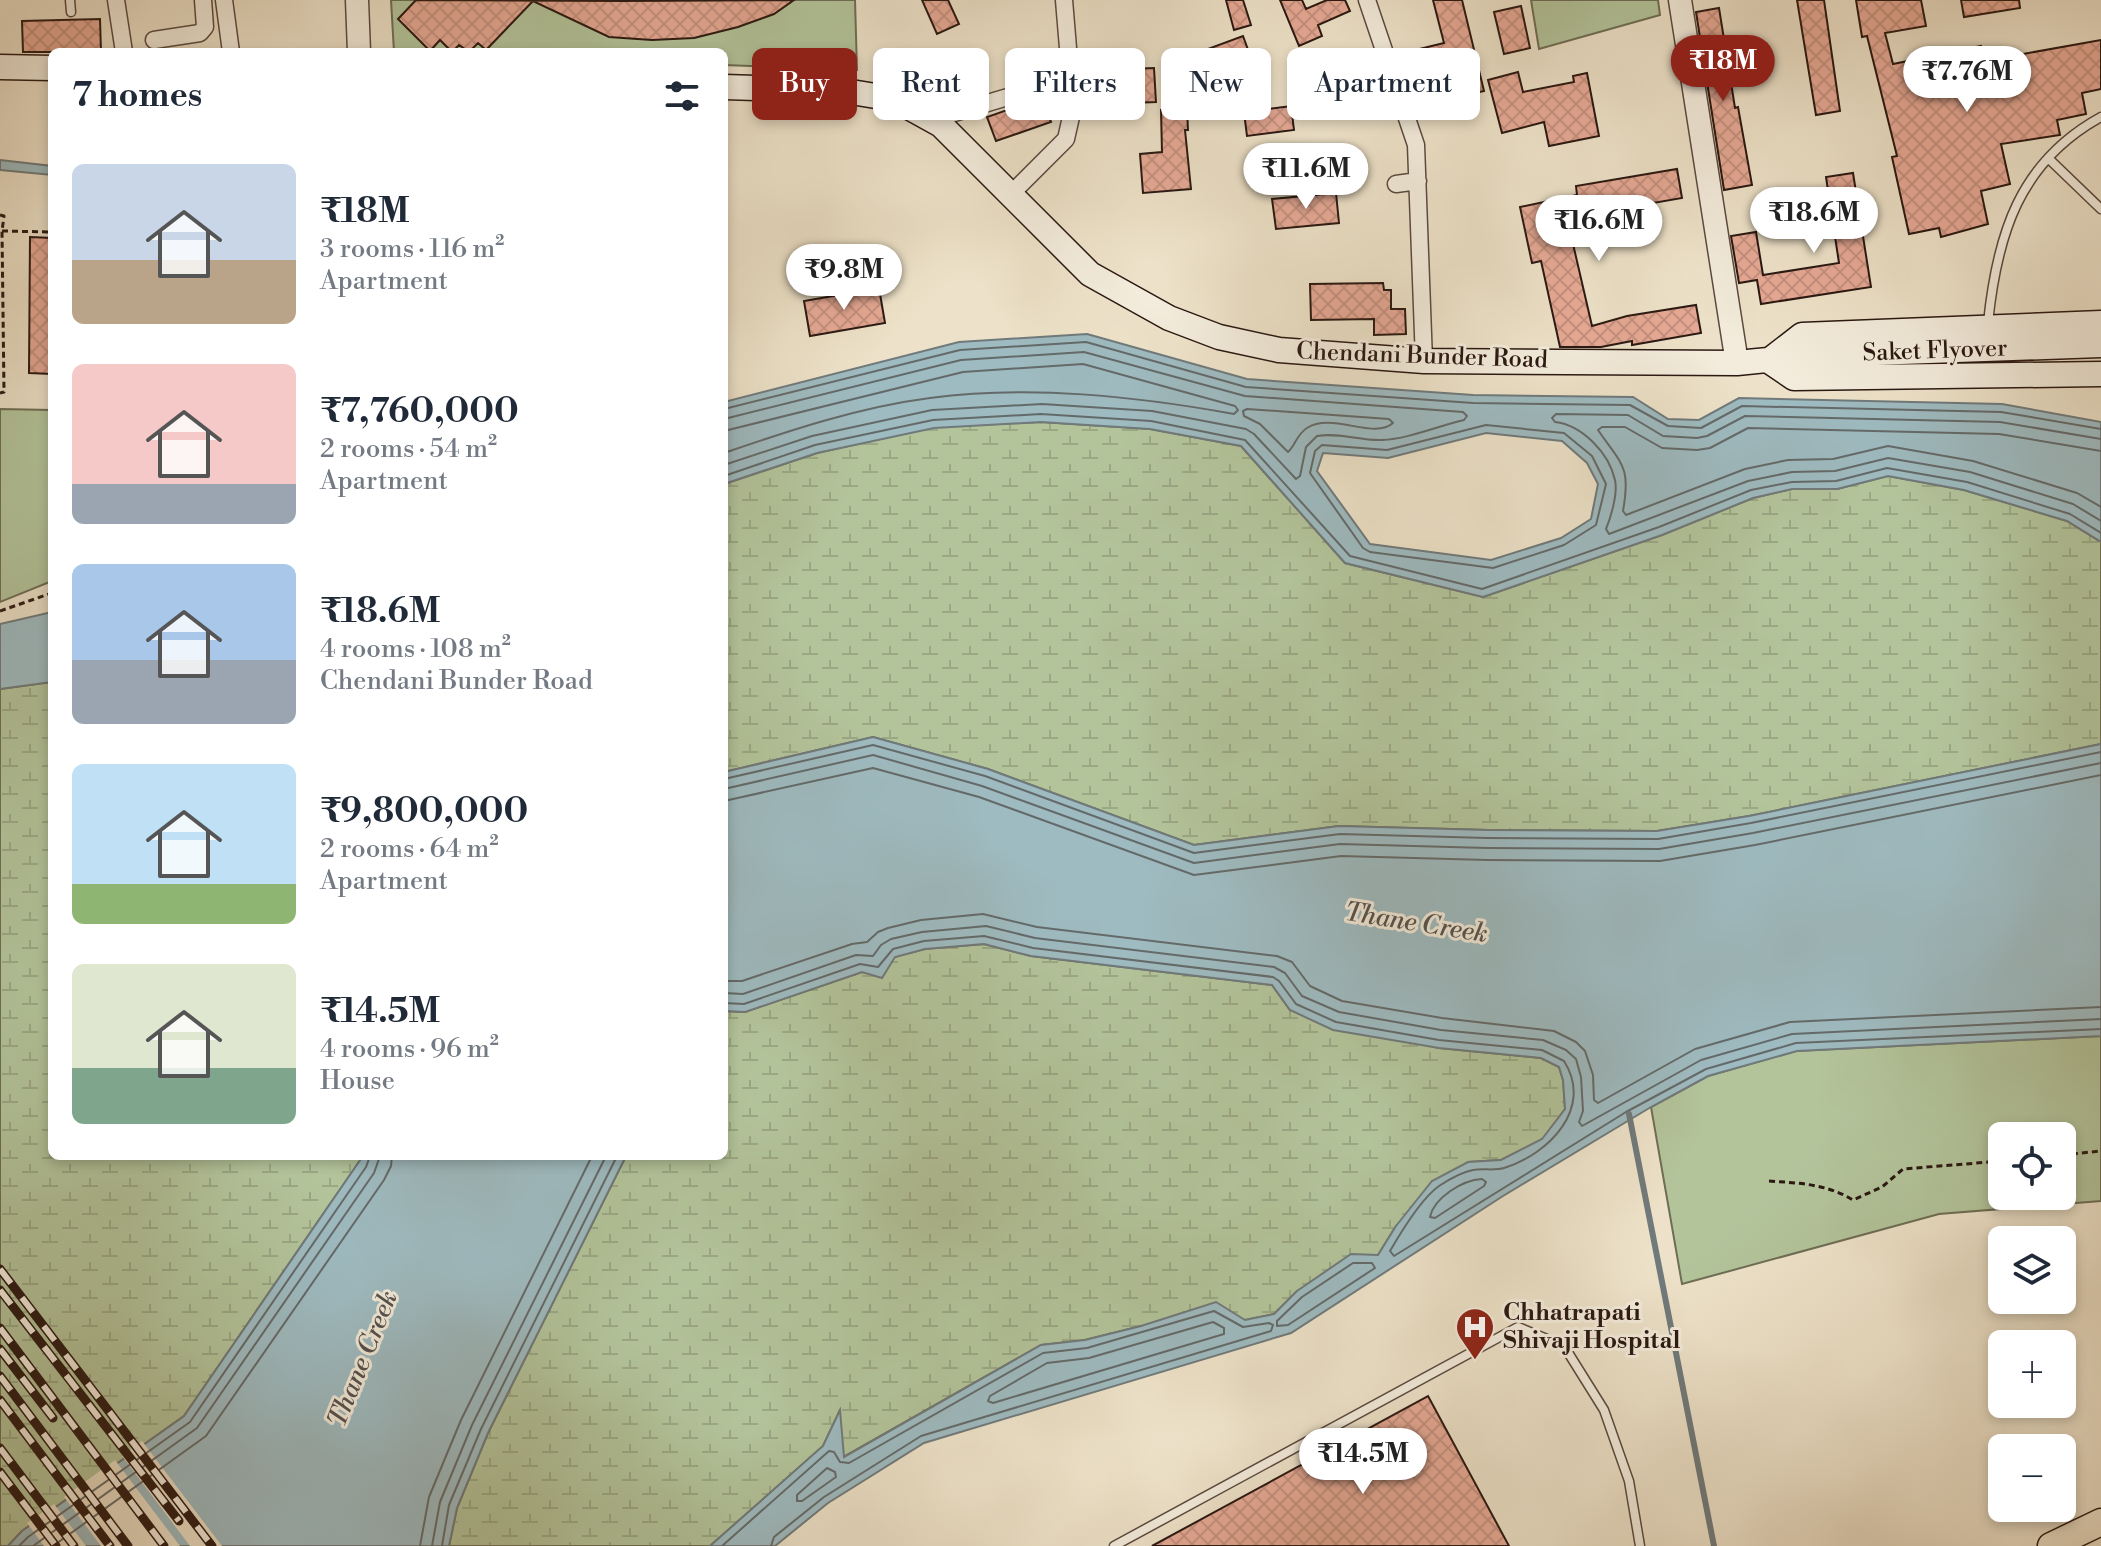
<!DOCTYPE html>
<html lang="en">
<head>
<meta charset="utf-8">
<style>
	body { margin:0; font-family:"Libre Bodoni",serif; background:#f2f2f3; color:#1f2937; height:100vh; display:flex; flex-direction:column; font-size:30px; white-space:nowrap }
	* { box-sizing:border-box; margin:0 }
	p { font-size:26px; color:#747a83 }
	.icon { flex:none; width:44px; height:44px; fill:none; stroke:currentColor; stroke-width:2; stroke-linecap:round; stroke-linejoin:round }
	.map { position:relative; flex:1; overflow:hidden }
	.drawer { position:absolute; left:48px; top:48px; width:680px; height:1112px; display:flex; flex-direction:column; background:#fff; border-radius:12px; box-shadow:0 4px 12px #0003 }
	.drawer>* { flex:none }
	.hud { position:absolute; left:752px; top:48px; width:760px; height:72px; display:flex; gap:16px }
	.controls { position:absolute; left:1988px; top:1122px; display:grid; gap:16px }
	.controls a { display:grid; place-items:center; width:88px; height:88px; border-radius:12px; background:#fff; box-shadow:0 4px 12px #0003; font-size:40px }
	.price { position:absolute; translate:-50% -68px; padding:0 18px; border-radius:28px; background:#fff; color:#222; font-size:26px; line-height:52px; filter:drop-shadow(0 2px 4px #0008) }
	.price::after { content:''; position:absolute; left:50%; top:48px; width:24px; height:18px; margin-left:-12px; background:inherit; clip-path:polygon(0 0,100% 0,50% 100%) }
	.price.active { background:#8f2418; color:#fff }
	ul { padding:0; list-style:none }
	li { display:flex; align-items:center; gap:24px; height:200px; padding:0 24px }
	li span { display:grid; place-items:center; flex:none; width:224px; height:160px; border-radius:12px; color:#555 }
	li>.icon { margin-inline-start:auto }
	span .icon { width:96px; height:96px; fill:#fffc; stroke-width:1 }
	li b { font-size:34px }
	h2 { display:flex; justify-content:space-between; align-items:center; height:96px; padding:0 24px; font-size:34px }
	.chip { padding:0 28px; border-radius:12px; background:#fff; box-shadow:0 4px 12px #0003; font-size:28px; line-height:72px }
	.chip.active { background:#8f2418; color:#fff }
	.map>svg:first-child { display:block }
</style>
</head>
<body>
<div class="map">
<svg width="2101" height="1546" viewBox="0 0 2101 1546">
	<defs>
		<pattern id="wetland-marsh" width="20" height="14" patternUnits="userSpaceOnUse" patternTransform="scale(2)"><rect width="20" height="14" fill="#b3c49b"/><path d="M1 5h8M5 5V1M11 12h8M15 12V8" fill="none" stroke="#9aa884"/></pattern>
		<pattern id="building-cross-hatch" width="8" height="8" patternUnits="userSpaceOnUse" patternTransform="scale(2)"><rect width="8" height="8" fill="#e6a995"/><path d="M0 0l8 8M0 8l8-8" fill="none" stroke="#c5917f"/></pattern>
	</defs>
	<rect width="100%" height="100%" fill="#ede2c9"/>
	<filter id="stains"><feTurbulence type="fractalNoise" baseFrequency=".0025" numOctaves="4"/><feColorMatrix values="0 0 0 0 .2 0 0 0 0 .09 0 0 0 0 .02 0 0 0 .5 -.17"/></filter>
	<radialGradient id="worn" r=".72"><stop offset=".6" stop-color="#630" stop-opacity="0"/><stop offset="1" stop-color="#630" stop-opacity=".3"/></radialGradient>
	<path fill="url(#wetland-marsh)" stroke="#6e6e56" stroke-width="2" d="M1041,422L1150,429L1241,446L1345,563L1483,597L1662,535L1753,498L1792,489H1837L1888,476L1964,490L2067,521L2101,542V744L1749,816L1657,831L1488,830L1339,826L1194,845L988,769L873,737L724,772V484L817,453L934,427Z
		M52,682V1156H363L184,1416L22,1531L8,1546H0V689Z
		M984,944L1031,956L1272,985L1290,1010L1439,1048L1541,1058L1559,1067L1563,1080L1565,1109L1542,1140L1501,1160L1468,1162L1396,1226L1378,1255L1297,1291L1274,1314L1245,1320L1141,1326L1085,1340L1041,1345L843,1457L839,1412L823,1446L710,1546H449L457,1508L488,1433L626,1156H724V1011L745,1012L862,972L882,977L894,957L925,949Z"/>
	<path fill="#b3c49b" stroke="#6e6e56" stroke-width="2" fill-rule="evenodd" d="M391,0H855L857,70L724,65V52H394Z
		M1531,0H1658L1660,15L1539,49Z
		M0,409L52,410V581L0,602Z
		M2101,1036V1201L1939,1214L1682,1284L1651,1107L1708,1076L1796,1051ZM2002,1136H2062V1196H2002Z"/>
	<path fill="#9ebbc1" stroke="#707a7b" stroke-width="2" fill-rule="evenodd" d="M0,160L52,166V175L0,170Z
		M1087,334L1247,379L1473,395L1633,397L1668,419L1699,420L1739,398L2002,404L2101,422V542L2067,521L1964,490L1888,476L1837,489H1792L1753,498L1662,535L1483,597L1345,563L1241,446L1150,429L1041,422L934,428L817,453L724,484V402L959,342ZM1486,433L1562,441L1587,463L1598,484L1591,519L1561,538L1491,560L1370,544L1317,471L1323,453L1388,458Z
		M52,612V682L0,689V624Z
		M873,737L988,769L1194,845L1339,826L1488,830L1657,831L1749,816L2101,744V1036L1797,1051L1708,1076L1651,1107L1503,1196L1291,1333L924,1443L828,1503L775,1546H710L823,1446L840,1410L844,1457L1041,1345L1085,1340L1141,1326L1216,1302L1245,1320L1274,1314L1297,1291L1351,1254L1378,1255L1396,1226L1432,1181L1468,1162L1501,1160L1542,1139L1565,1109L1563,1080L1559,1067L1541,1058L1439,1048L1333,1030L1290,1010L1272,985L1031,956L984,944L925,949L895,957L882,978L862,972L745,1012L724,1011V772Z
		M363,1156H626L488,1433L457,1508L449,1546H8L22,1531L184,1416Z"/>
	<path fill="#ede2c9" d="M142,1441L222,1546H190L122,1456Z
		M115,1460L180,1546H101L64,1497Z
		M54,1504L86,1546H44L27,1523Z"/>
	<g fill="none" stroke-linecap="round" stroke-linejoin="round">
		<path stroke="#646a6a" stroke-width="2" d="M724,409L960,350L1086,342L1246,387L1473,403L1630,405L1668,426L1701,428L1742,406L2001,412L2101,429
			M1247,409L1389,419L1393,423C1374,440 1332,412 1307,428C1297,434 1295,446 1288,452L1260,424L1244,416L1243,411Z
			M724,419L961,360L1084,352L1245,396L1463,412L1467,416L1464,420C1438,426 1408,439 1382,440C1360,441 1339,432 1317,436L1306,447L1300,476L1296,479L1254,434L1246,429L1152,411L1042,404L932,410L812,436L724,465
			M1486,425L1564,433L1592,456L1606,484L1596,525L1564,545L1493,568L1370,552L1363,548L1310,473L1315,451L1322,445L1387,450Z
			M724,431L963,372L1083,364L1235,406L1238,410L1234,414C1135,396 1030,385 930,398C860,407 791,430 724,453
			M2101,439L2000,422L1745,416L1707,436L1697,438L1663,436L1628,415L1556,414L1552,418L1555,422C1582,425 1609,453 1615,480C1618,493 1611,517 1606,529L1609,534L1748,481L1792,472L1835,471L1888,458L1970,472L2073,504L2101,521
			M2101,451L1999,434L1748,428L1710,448L1697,450L1662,448L1625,427H1602L1598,430C1622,465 1631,466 1623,511L1626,515L1745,469L1788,460L1833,459L1888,446L1973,461L2077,493L2101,507
			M724,476L815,445L933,420L1041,414L1151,421L1245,440L1350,556L1482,589L1659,527L1751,490L1792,482L1836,481L1887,468L1967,482L2070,514L2101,533
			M724,779L873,745L985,776L1194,853L1340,834L1487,838L1658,839L1751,823L2101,752
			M724,789L873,755L982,786L1194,863L1340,844L1487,848L1659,849L1753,833L2101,763
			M724,801L873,768L979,797L1194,875L1341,856L1487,860L1660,861L1755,845L2101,775
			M724,981H742L852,944L867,942L878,932L888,928L921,920L983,914L1037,927L1277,956L1292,962L1310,986L1342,1001L1442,1018L1554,1031L1576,1042L1585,1051L1593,1075L1594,1100L1598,1103L1695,1049L1790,1022L2101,1007
			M724,993L743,994L856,955L873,956L881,945L891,939L922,932L986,926L1035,938L1274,967L1285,973L1302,996L1339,1012L1441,1030L1543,1040L1566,1050L1576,1059L1581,1077L1583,1111L1579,1122L1582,1126L1701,1060L1792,1034L2101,1019
			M724,1003L744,1004L860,964L878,967L893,949L924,941L984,936L1033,948L1273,977L1279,981L1296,1004L1336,1022L1439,1040L1542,1050L1564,1061C1594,1108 1549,1154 1504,1168C1494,1171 1483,1168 1473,1170C1463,1172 1448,1180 1439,1186C1422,1198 1401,1232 1390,1251L1394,1256L1626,1112L1706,1069L1796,1043L2101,1029
			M1482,1179L1486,1182L1484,1186L1435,1218L1430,1217C1434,1198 1462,1180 1482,1179Z
			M1353,1263H1372L1375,1268L1288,1325L1277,1326V1321L1302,1297Z
			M1213,1322L1224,1328V1334L993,1403L988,1401L990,1396L1047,1363L1089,1358Z
			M827,1468L835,1472L836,1477L802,1501H797V1495Z
			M19,1546L28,1537L190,1422L366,1167L370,1156
			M33,1546L197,1428L374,1173L380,1156
			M53,1546L206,1436L384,1180L391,1166L392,1156
			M420,1546L429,1497L461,1420L592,1156
			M432,1546L440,1502L472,1425L606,1156
			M442,1546L449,1505L481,1429L617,1156
			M722,1546L829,1451L834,1452L840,1462L849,1463L1043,1353L1087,1348L1214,1311L1243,1327L1269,1323L1273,1325L1271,1331L921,1436L824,1497L774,1537L771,1546"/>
		<path stroke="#707a7b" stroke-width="6" d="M1629,1114L1714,1546"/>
	</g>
	<path fill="url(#building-cross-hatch)" stroke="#2a1812" stroke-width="2" d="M416,0L620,1L794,0L774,14L738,27L694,38L652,40L609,37L533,1L486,50L478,43L469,52L459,45L452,52L440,40L430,51L398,19Z
		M922,0H948L959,24L937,34Z
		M1226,0H1243L1251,25L1234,30Z
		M1280,0H1302L1306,9L1327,0H1345L1350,11L1318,25L1322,36L1299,46Z
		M1433,0H1462L1484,91L1457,97L1452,77L1422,84L1421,80L1407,83L1399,54L1444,43Z
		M1797,0H1824L1840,111L1816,115Z
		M1856,0H1921L1926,26L1885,33L1893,64L1981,46L1984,61L2101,40V89L2082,93L2086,114L2057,120L2060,135L2001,144L2010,184L1981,191L1988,224L1941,237L1939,228L1909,234L1892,157L1897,156L1867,36L1862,37Z
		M1961,0H2019L2020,8L1964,17Z
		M1521,6L1530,48L1504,54L1494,12Z
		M1719,8L1735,108L1738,107L1752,185L1724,190L1696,12Z
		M100,19L101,52H23L22,21Z
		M1243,36L1255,69L1216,83L1205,50Z
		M1154,68L1156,102L1131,103L1129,69Z
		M1518,72L1523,92L1574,82L1573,76L1587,73L1599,136L1549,146L1544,122L1502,133L1488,80Z
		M1042,98L1051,122L996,141L987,117Z
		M1291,106L1294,130L1247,136L1244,112Z
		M1187,109L1188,130H1185L1191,189L1143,193L1140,154L1162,152L1161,110Z
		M1677,169L1682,198L1567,218L1592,326L1627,316L1696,305L1701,333L1632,345V341L1601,347H1560L1541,261L1532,263L1520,207L1577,195L1576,186Z
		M1853,173L1871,287L1761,304L1757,280L1739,283L1731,236L1756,232L1763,275L1839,263L1826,177Z
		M1336,193L1339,223L1276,229L1272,199Z
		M30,237L52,238V374L29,373Z
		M1383,283L1384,290H1391V309H1405L1406,334L1374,335V319L1311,320L1310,284Z
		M879,288L885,323L810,336L804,301Z
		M1428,1396L1509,1546H1152Z"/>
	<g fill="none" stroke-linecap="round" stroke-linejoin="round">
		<defs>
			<path id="service" d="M70,0L71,12
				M2048,158L2101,209
				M1988,323C1997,235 2019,162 2101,117
				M1114,1546L1518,1327L1564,1346L1604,1410L1629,1481L1640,1546"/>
			<path id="minor" d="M116,0L124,52
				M224,0L231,52
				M1367,0L1416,145L1424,361
				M154,40L200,33L205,27L203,0
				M931,120L1071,78
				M1396,184L1418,181
				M1010,195L1066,139L1073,108L1064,0"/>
			<path id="tertiary" d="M357,0L359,52
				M1680,0L1737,363"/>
			<path id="secondary" d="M0,67L52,68
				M724,87L845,91L894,99L941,125L1090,274L1169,318L1219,337L1279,350L1424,361L1737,363L1817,355L2101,345
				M1771,359L1802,335L2101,323
				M1769,361L1794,378L2101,374"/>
			<path id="primary" d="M2051,1546L2101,1522"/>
		</defs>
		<use href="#service" stroke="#5b4a40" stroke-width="11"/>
		<use href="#minor" stroke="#5b4a40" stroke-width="19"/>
		<use href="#tertiary" stroke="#5b4a40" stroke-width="25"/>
		<use href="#secondary" stroke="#2a1812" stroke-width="27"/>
		<use href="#primary" stroke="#2a1812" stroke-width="29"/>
		<path stroke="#2a1812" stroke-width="3" stroke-dasharray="6 4" stroke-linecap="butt" d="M0,215L4,216L2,231L4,392L0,393
			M2,231L52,232
			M0,611L52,593
			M2062,1155L2101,1151
			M1769,1181C1799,1183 1827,1184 1853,1200L1882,1187L1903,1169L2002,1161"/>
		<use href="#service" stroke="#f3ecdc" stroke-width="8"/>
		<use href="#minor" stroke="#f3ecdc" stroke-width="16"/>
		<use href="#tertiary" stroke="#f3ecdc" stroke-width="22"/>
		<use href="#secondary" stroke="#f3ecdc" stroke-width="24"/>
		<use href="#primary" stroke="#ede2c9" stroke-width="26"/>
		<defs>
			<path id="rail" d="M0,1269L212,1546
				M0,1290L179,1521
				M0,1328L164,1546
				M0,1349L53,1418
				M0,1376L128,1546
				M0,1400L110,1546
				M0,1448L74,1546
				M0,1472L56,1546"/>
		</defs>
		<use href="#rail" stroke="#2a1812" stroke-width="9"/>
		<use href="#rail" stroke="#f3ecdc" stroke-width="6" stroke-dasharray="18" stroke-linecap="butt"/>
	</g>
	<defs>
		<symbol id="hospital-pin" viewBox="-11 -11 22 30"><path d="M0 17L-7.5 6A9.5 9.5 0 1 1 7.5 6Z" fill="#8f2418" stroke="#f3ecdc"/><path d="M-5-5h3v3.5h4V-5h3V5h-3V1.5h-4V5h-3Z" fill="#fff"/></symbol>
	</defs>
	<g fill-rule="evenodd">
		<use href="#hospital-pin" x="1453" y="1305" width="44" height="60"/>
	</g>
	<g text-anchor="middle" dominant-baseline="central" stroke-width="6" stroke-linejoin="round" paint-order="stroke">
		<g font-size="24" fill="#2a1812" stroke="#f3ecdc">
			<text transform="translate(1935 351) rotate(-2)">Saket Flyover</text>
			<text transform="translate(1422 356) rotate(2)">Chendani Bunder Road</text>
		</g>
		<g font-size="24" font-weight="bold" fill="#2a1812" stroke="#f3ecdc" text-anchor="start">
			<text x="1503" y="1313">Chhatrapati<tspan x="1503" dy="28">Shivaji Hospital</tspan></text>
		</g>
		<g font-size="26" font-style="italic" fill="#53514f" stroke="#f3ecdc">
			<text transform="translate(1416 923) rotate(9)">Thane Creek</text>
			<text transform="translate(363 1359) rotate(-68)">Thane Creek</text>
		</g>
	</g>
	<rect width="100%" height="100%" filter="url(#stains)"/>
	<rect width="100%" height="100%" fill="url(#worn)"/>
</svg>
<div class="controls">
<a><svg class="icon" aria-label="locate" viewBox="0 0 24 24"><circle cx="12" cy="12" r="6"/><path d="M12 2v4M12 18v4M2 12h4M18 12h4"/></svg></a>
<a><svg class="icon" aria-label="layers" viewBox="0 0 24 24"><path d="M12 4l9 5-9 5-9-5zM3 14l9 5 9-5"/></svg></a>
<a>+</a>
<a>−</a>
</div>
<b class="price active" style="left:1723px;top:103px">₹18M</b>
<b class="price" style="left:1967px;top:114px">₹7.76M</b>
<b class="price" style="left:1306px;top:211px">₹11.6M</b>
<b class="price" style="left:1814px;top:255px">₹18.6M</b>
<b class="price" style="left:1599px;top:263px">₹16.6M</b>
<b class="price" style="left:844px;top:312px">₹9.8M</b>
<b class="price" style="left:1363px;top:1496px">₹14.5M</b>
<div class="hud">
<a class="chip active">Buy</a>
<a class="chip">Rent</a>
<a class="chip">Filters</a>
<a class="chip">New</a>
<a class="chip">Apartment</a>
</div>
<section class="drawer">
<h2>7 homes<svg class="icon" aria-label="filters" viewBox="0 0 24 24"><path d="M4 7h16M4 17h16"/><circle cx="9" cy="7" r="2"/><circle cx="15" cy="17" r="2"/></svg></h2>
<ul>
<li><span style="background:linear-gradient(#c9d6e8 60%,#b9a48a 0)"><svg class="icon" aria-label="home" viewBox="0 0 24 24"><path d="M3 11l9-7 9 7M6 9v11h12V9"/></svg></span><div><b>₹18M</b><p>3 rooms · 116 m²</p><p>Apartment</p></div></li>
<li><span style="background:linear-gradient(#f6c9c9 75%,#9aa5b1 0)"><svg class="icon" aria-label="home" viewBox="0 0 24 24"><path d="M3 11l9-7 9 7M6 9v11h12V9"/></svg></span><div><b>₹7,760,000</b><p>2 rooms · 54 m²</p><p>Apartment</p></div></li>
<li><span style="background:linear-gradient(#a9c7e8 60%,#9aa5b1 0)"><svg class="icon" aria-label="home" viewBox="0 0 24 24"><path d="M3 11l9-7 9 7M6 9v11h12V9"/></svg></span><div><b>₹18.6M</b><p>4 rooms · 108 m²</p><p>Chendani Bunder Road</p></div></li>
<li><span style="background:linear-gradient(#bfe0f5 75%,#8fb573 0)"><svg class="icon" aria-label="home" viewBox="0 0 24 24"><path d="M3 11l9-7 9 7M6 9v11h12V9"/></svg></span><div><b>₹9,800,000</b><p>2 rooms · 64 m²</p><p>Apartment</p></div></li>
<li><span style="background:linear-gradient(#dfe7d0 65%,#7fa58c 0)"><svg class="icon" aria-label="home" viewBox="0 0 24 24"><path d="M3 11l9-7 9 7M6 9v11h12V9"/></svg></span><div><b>₹14.5M</b><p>4 rooms · 96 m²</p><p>House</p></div></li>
</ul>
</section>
</div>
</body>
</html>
